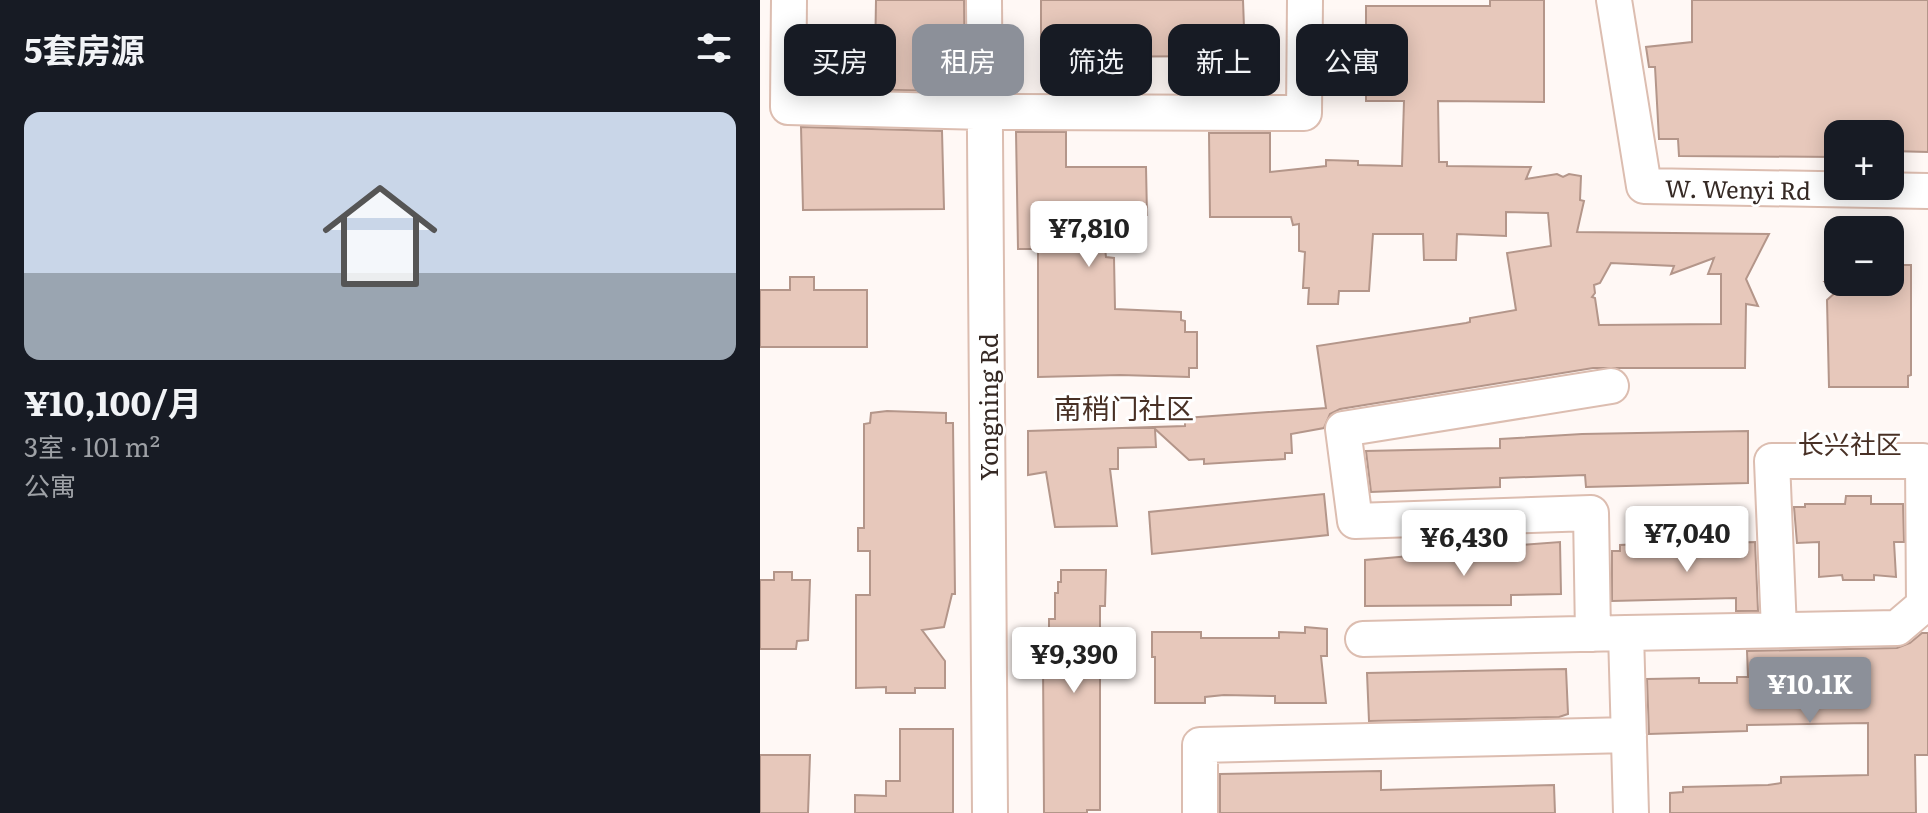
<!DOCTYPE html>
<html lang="zh">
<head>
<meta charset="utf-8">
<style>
	body { margin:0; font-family:Literata,"Noto Sans SC",serif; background:#20242c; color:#f1f3f6; height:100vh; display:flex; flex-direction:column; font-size:30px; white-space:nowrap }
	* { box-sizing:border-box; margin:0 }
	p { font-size:26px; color:#9ea1a6 }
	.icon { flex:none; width:44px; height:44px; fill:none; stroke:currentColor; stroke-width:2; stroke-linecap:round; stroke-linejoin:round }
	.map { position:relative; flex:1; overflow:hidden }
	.drawer { display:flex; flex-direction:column; background:#171b24; width:760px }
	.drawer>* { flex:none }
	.top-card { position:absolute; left:24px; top:24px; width:760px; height:72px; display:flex; gap:16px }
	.controls { position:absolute; left:1064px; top:120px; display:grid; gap:16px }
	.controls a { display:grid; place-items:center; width:80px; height:80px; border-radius:16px; background:#171b24; box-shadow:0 4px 20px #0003; font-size:40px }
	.price { position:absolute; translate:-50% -68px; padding:0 18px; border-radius:8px; background:#fff; color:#222; font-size:26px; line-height:52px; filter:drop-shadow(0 2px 4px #0008) }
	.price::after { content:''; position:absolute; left:50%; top:48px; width:24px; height:18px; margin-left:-12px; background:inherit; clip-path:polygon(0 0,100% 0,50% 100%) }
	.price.selected { background:#8c9099; color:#fff }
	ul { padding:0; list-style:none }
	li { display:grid; align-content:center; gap:16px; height:424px; padding:0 24px }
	li span { display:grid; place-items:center; height:248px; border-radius:16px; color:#555 }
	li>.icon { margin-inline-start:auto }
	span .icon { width:144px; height:144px; fill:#fffc; stroke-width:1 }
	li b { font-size:34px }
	h2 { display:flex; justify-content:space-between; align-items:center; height:96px; padding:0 24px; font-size:34px }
	.pill { padding:0 28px; border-radius:16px; background:#171b24; box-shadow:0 4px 20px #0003; font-size:28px; line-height:72px }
	.pill.selected { background:#8c9099; color:#fff }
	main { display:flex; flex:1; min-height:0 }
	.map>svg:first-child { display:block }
</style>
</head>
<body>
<main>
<section class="drawer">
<h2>5套房源<svg class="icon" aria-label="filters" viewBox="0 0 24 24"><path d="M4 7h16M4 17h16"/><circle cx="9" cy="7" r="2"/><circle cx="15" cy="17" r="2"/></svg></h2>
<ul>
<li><span style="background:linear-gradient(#c9d6e8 65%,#9aa5b1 0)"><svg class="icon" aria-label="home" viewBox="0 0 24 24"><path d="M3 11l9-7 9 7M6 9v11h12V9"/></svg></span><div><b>¥10,100/月</b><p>3室 · 101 m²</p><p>公寓</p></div></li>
</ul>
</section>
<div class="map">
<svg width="1168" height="813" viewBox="0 0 1168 813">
	<rect width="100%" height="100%" fill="#fff8f5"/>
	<path fill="#e7c8bb" stroke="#b4968a" stroke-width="2" fill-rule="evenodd" d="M116,0H204L205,83H182V91L48,88V64H62V60H115Z
		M281,0H483L485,56L281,57Z
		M730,0H784V102L678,101L679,162H687V166L771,167L766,179L797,174L803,177L809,174L821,176L820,200L824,201L817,232L1009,234L986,279L998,306L986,304L985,368H833L580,409L570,414L564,428L531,434L532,453H525V459L444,464V459L429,460L395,429L396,447L358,448V469H350L357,526L295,527L286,472L268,475V431L425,426V418L566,408L557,346L706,323L710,322V318L756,310L747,253L791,246L788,213L746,212V236L697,234L696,260H664L663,234H613L609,291H579L578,304H548L549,288H543L545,252L539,251V224L533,225L531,217H450L449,133H510V172L566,166V160L598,161V165L642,166L644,101H606V6H730ZM954,258L948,274H961V324L839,325L835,298L832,297L835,293L834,285L840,283L851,263L914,266L911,274Z
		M932,0H1168V152L1130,151V134H1078V157L919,156L918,139H899L895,67H889L886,47L932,42Z
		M41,127L182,131L184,209L43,210Z
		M256,132H306V167H386L387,215H375V220H342L346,257L354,258L355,309L421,312V320L425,321V332H437V368H429V377L360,375L278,377V249H258Z
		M1130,265H1151V375L1148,376V387H1069L1067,300L1076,292L1065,282H1130Z
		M30,277H54V290H107V347H0V290H30Z
		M127,411L186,413V423H193L195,594H192L184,627L162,630L185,661V688H155V693H126V687L96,688V595H110V551H98V528H104V424L110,423L111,413Z
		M988,431V483L826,487L825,475L740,478V487L611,492L606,451L740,448V439L822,434Z
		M564,494L568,535L392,554L389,512Z
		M1086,496H1111V504H1143L1144,542H1134L1136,577L1114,575V580H1083L1082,575L1059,577V542L1037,543L1034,507H1045V504H1085Z
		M800,542L801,594L751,595V605L605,606V560L662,555L750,553L749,546Z
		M995,542L998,611H976V598L852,601V551H860V545L882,544V551L927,549V544Z
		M301,570H346L345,606H340V810H327V813H284L283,661H289V619H295V593H298V582H301Z
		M14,572H32V580H50L48,640L37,641L36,649H0V580H14Z
		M545,627L567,629V656H561L566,703H515V696L464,695L445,697V703H395V657H392V632H441V638H519V632L545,633Z
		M1162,633H1168V755H1155L1156,813H910V793L923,792V787L1008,785L1021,783V777L1108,775V723L987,725V731L889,734L887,679L939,678V683H977V677H988L987,651L1137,648L1150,643Z
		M806,669L808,714L799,717L609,721L607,673Z
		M140,729H193V813H95V795L126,796V781H140Z
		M0,755H50L48,813H0Z
		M621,771V790L794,785L795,813H460V774Z"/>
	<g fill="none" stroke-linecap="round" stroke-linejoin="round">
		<defs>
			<path id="minor" d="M29,0L28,107L225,112L544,113L545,0
				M224,0L230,813
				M854,0L884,186L1168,191
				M866,633L1137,628L1164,605L1163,461H1012L1019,630
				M833,634L831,513L595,521L583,429L851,386
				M603,639L866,633L871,813
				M440,813V745L869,735"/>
		</defs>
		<use href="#minor" stroke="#dcbdb0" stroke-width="38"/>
		<use href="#minor" stroke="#fff" stroke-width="34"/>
	</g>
	<g text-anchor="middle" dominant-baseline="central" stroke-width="6" stroke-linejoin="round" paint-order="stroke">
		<g font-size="24" fill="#352924" stroke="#fff">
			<text transform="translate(978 188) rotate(1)">W. Wenyi Rd</text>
			<text transform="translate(227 407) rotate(-90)">Yongning Rd</text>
		</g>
		<g font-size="26" fill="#483025" stroke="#fff">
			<text x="1090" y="442">长兴社区</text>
		</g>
		<g font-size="28" fill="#483025" stroke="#fff">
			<text x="364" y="407">南稍门社区</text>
		</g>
	</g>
</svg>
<div class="controls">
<a>+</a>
<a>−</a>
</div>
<b class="price" style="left:329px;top:269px">¥7,810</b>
<b class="price" style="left:927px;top:574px">¥7,040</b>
<b class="price" style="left:704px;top:578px">¥6,430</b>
<b class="price" style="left:314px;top:695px">¥9,390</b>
<b class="price selected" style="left:1050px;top:725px">¥10.1K</b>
<div class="top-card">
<a class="pill">买房</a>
<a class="pill selected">租房</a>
<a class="pill">筛选</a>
<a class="pill">新上</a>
<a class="pill">公寓</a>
</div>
</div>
</main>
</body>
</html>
